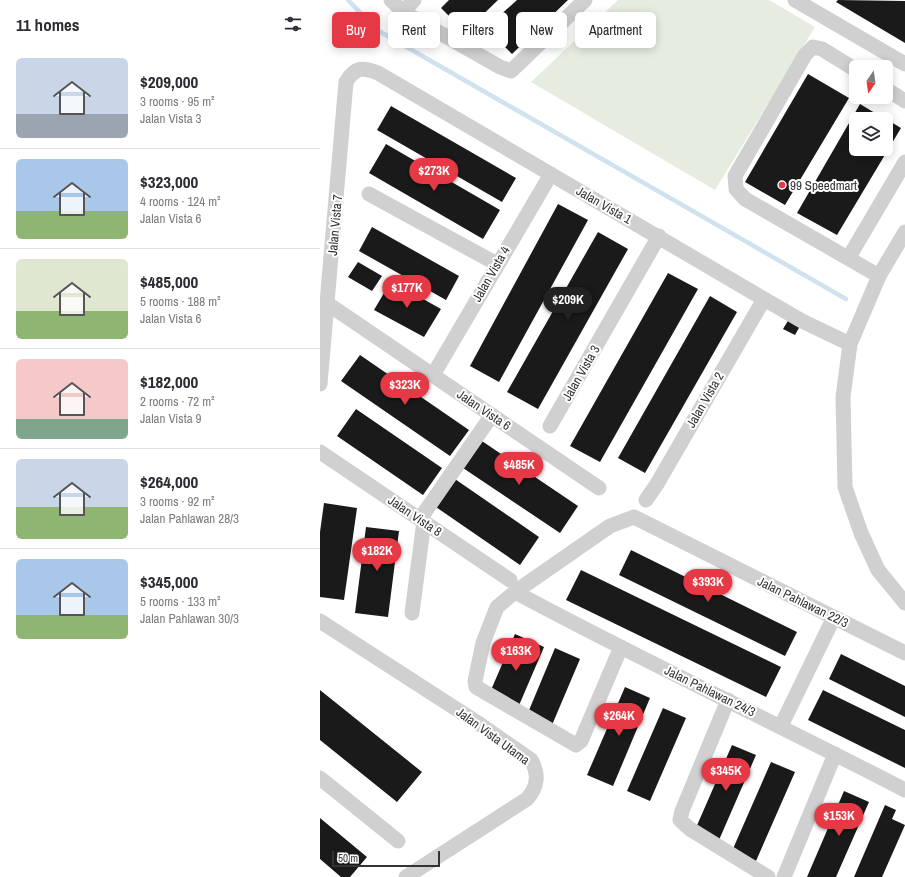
<!DOCTYPE html>
<html lang="en">
<head>
<meta charset="utf-8">
<style>
	body { margin:0; font-family:"Archivo Narrow",sans-serif; background:#f2f2f3; color:#2b2b33; height:100vh; display:flex; flex-direction:column; font-size:15px; white-space:nowrap }
	* { box-sizing:border-box; margin:0 }
	p { font-size:13px; color:#7c7c81 }
	.icon { flex:none; width:22px; height:22px; fill:none; stroke:currentColor; stroke-width:2; stroke-linecap:round; stroke-linejoin:round }
	.map { position:relative; flex:1; overflow:hidden }
	.panel { display:flex; flex-direction:column; background:#fff; width:320px }
	.panel>* { flex:none }
	.banner { position:absolute; left:12px; top:12px; width:380px; height:36px; display:flex; gap:8px }
	.needle { width:26px; rotate:193deg }
	.buttons { position:absolute; left:529px; top:60px; display:grid; gap:8px }
	.buttons a { display:grid; place-items:center; width:44px; height:44px; border-radius:6px; background:#fff; box-shadow:0 2px 10px #0003; font-size:20px }
	.scale { position:absolute; left:12px; bottom:10px; width:108px; box-sizing:border-box; padding-left:4px; border:2px solid #333; border-top:0; font-size:11px; line-height:14px; white-space:nowrap; color:#333; -webkit-text-stroke:3px #fff; paint-order:stroke }
	.price { position:absolute; translate:-50% -34px; padding:0 9px; border-radius:14px; background:#e63946; color:#fff; font-size:13px; line-height:26px; filter:drop-shadow(0 1px 2px #0008) }
	.price::after { content:''; position:absolute; left:50%; top:24px; width:12px; height:9px; margin-left:-6px; background:inherit; clip-path:polygon(0 0,100% 0,50% 100%) }
	.price.on { background:#222; color:#fff }
	ul { padding:0; list-style:none }
	li { display:flex; align-items:center; gap:12px; height:100px; padding:0 16px }
	li+li { border-top:1px solid #e1e1e2 }
	li span { display:grid; place-items:center; flex:none; width:112px; height:80px; border-radius:6px; color:#555 }
	li>.icon { margin-inline-start:auto }
	span .icon { width:48px; height:48px; fill:#fffc; stroke-width:1 }
	li b { font-size:17px }
	h2 { display:flex; justify-content:space-between; align-items:center; height:48px; padding:0 16px; font-size:17px }
	.pill { padding:0 14px; border-radius:6px; background:#fff; box-shadow:0 2px 10px #0003; font-size:14px; line-height:36px }
	.pill.on { background:#e63946; color:#fff }
	main { display:flex; flex:1; min-height:0 }
	.map>svg:first-child { display:block }
</style>
</head>
<body>
<main>
<section class="panel">
<h2>11 homes<svg class="icon" aria-label="filters" viewBox="0 0 24 24"><path d="M4 7h16M4 17h16"/><circle cx="9" cy="7" r="2"/><circle cx="15" cy="17" r="2"/></svg></h2>
<ul>
<li><span style="background:linear-gradient(#c9d6e8 70%,#9aa5b1 0)"><svg class="icon" aria-label="home" viewBox="0 0 24 24"><path d="M3 11l9-7 9 7M6 9v11h12V9"/></svg></span><div><b>$209,000</b><p>3 rooms · 95 m²</p><p>Jalan Vista 3</p></div></li>
<li><span style="background:linear-gradient(#a9c7e8 65%,#8fb573 0)"><svg class="icon" aria-label="home" viewBox="0 0 24 24"><path d="M3 11l9-7 9 7M6 9v11h12V9"/></svg></span><div><b>$323,000</b><p>4 rooms · 124 m²</p><p>Jalan Vista 6</p></div></li>
<li><span style="background:linear-gradient(#dfe7d0 65%,#8fb573 0)"><svg class="icon" aria-label="home" viewBox="0 0 24 24"><path d="M3 11l9-7 9 7M6 9v11h12V9"/></svg></span><div><b>$485,000</b><p>5 rooms · 188 m²</p><p>Jalan Vista 6</p></div></li>
<li><span style="background:linear-gradient(#f6c9c9 75%,#7fa58c 0)"><svg class="icon" aria-label="home" viewBox="0 0 24 24"><path d="M3 11l9-7 9 7M6 9v11h12V9"/></svg></span><div><b>$182,000</b><p>2 rooms · 72 m²</p><p>Jalan Vista 9</p></div></li>
<li><span style="background:linear-gradient(#c9d6e8 60%,#8fb573 0)"><svg class="icon" aria-label="home" viewBox="0 0 24 24"><path d="M3 11l9-7 9 7M6 9v11h12V9"/></svg></span><div><b>$264,000</b><p>3 rooms · 92 m²</p><p>Jalan Pahlawan 28/3</p></div></li>
<li><span style="background:linear-gradient(#a9c7e8 70%,#8fb573 0)"><svg class="icon" aria-label="home" viewBox="0 0 24 24"><path d="M3 11l9-7 9 7M6 9v11h12V9"/></svg></span><div><b>$345,000</b><p>5 rooms · 133 m²</p><p>Jalan Pahlawan 30/3</p></div></li>
</ul>
</section>
<div class="map">
<svg width="585" height="877" viewBox="0 0 585 877">
	<rect width="100%" height="100%" fill="#fff"/>
	<path fill="#e6ecdf" d="M298,0H449L495,27L395,190L211,82Z"/>
	<g fill="none" stroke-linecap="round" stroke-linejoin="round">
		<path stroke="#cfe2ee" stroke-width="4.5" d="M28,0L57,30L526,299"/>
	</g>
	<path fill="#1a1a1a" d="M129,0H178L145,32L121,8Z
		M197,0H248L192,54L166,28Z
		M518,0L585,1V43L516,2Z
		M488,74L529,98L465,205L425,182Z
		M540,104L565,119H536V149H566V119L581,128L517,235L477,213Z
		M71,106L196,178L182,202L57,130Z
		M66,144L180,210L163,239L49,173Z
		M238,204L268,220L179,382L150,366Z
		M52,227L139,276L126,300L39,251Z
		M278,232L308,249L218,409L187,392Z
		M38,262L62,276L52,291L28,277Z
		M348,273L378,289L280,462L250,446Z
		M71,281L121,309L104,337L54,310Z
		M390,296L417,312L325,473L298,458Z
		M469,319L480,326L475,335L463,329Z
		M40,355L149,430L130,456L21,381Z
		M36,409L122,468L103,495L17,436Z
		M159,439L258,506L240,533L140,466Z
		M132,477L219,537L200,565L113,505Z
		M4,503L37,508L24,600L0,597V532Z
		M46,527L79,531L68,617L35,613Z
		M311,550L477,632L465,656L299,575Z
		M261,570L461,667L446,697L246,600Z
		M195,634L224,647L197,710L168,697Z
		M235,648L260,659L232,725L207,715Z
		M521,654L585,686V717L509,679Z
		M305,687L330,698L293,786L267,775Z
		M0,690L102,772L77,802L0,740Z
		M503,690L585,730V768L488,720Z
		M343,708L366,718L330,801L307,791Z
		M412,745L436,755L399,840L375,830Z
		M451,762L475,772L436,861L412,851Z
		M524,791L549,802L516,877H487Z
		M565,805L576,810L572,819L585,825L562,877H534Z
		M0,818L47,857L30,877H21L0,859Z"/>
	<g fill="none" stroke-linecap="round" stroke-linejoin="round">
		<path stroke="#d0d0d0" stroke-width="15" d="M71,0L83,12L180,67L191,71L265,0
			M475,0L585,64
			M83,12L94,0
			M536,70L502,49L493,47L485,55L415,176L416,189L425,199L559,276
			M566,89L585,101
			M49,194L177,264
			M585,232L559,276L530,344L523,397L525,487L541,533L558,570L585,603
			M529,257L585,162
			M8,304L279,488
			M113,375L231,174
			M0,384L26,82C35,67 42,67 58,73L444,299L482,321L530,344
			M230,426L339,236
			M0,452L190,580
			M326,500L337,484L444,299
			M100,519L172,415
			M195,592C323,661 456,723 585,790
			M92,613L104,521
			M0,621L158,723L211,760C219,773 218,787 207,799L86,877
			M301,647L261,741L256,745L156,687L155,681L163,643L177,607L195,592L290,526L314,517L585,653
			M408,700L362,811L360,820L370,829L448,877
			M461,726L514,617
			M0,778L78,841
			M464,877L515,754"/>
	</g>
	<circle fill="#e63946" stroke="#fff" stroke-width="1.5" cx="462" cy="185" r="4"/>
	<g text-anchor="middle" dominant-baseline="central" stroke-width="4" stroke-linejoin="round" paint-order="stroke">
		<g font-size="13" fill="#333" stroke="#fff" text-anchor="start">
			<text x="470" y="185">99 Speedmart</text>
		</g>
		<g font-size="13" fill="#333" stroke="#fff">
			<text transform="translate(284 205) rotate(30)">Jalan Vista 1</text>
			<text transform="translate(15 225) rotate(-85)">Jalan Vista 7</text>
			<text transform="translate(171 274) rotate(-60)">Jalan Vista 4</text>
			<text transform="translate(261 373) rotate(-60)">Jalan Vista 3</text>
			<text transform="translate(385 400) rotate(-60)">Jalan Vista 2</text>
			<text transform="translate(164 410) rotate(34)">Jalan Vista 6</text>
			<text transform="translate(95 516) rotate(34)">Jalan Vista 8</text>
			<text transform="translate(483 602) rotate(26)">Jalan Pahlawan 22/3</text>
			<text transform="translate(390 691) rotate(26)">Jalan Pahlawan 24/3</text>
			<text transform="translate(173 736) rotate(36)">Jalan Vista Utama</text>
		</g>
	</g>
</svg>
<div class="buttons">
<a><svg class="needle" viewBox="-14 -14 28 28"><path d="M0-13l5 13h-10z" fill="#e53935"/><path d="M0 13l5-13h-10z" fill="#7c7c81"/></svg></a>
<a><svg class="icon" aria-label="layers" viewBox="0 0 24 24"><path d="M12 4l9 5-9 5-9-5zM3 14l9 5 9-5"/></svg></a>
</div>
<div class="scale">50 m</div>
<b class="price" style="left:114px;top:192px">$273K</b>
<b class="price" style="left:87px;top:309px">$177K</b>
<b class="price on" style="left:248px;top:321px">$209K</b>
<b class="price" style="left:85px;top:406px">$323K</b>
<b class="price" style="left:199px;top:486px">$485K</b>
<b class="price" style="left:57px;top:572px">$182K</b>
<b class="price" style="left:388px;top:603px">$393K</b>
<b class="price" style="left:196px;top:672px">$163K</b>
<b class="price" style="left:299px;top:737px">$264K</b>
<b class="price" style="left:406px;top:792px">$345K</b>
<b class="price" style="left:519px;top:837px">$153K</b>
<div class="banner">
<a class="pill on">Buy</a>
<a class="pill">Rent</a>
<a class="pill">Filters</a>
<a class="pill">New</a>
<a class="pill">Apartment</a>
</div>
</div>
</main>
</body>
</html>
